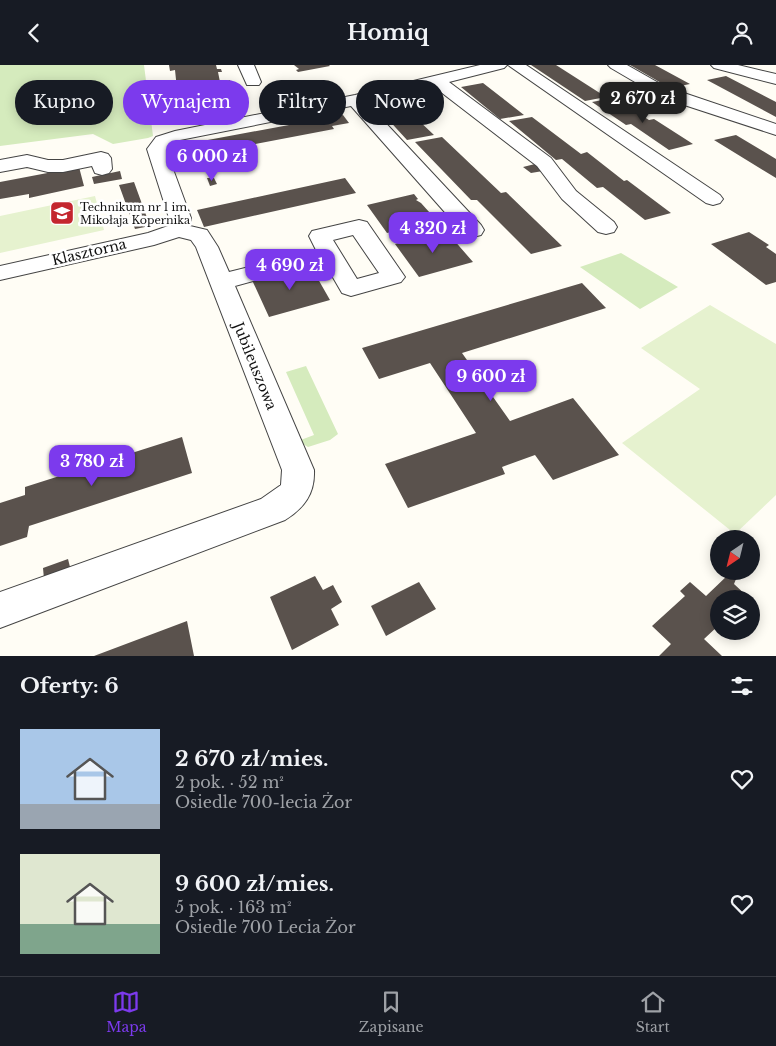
<!DOCTYPE html>
<html lang="pl">
<head>
<meta charset="utf-8">
<style>
	body { margin:0; font-family:"Libre Baskerville",serif; background:#20242c; color:#f1f3f6; height:100vh; display:flex; flex-direction:column; font-size:19px; white-space:nowrap }
	* { box-sizing:border-box; margin:0 }
	p { font-size:16px; color:#9ea1a6 }
	.icon { flex:none; width:28px; height:28px; fill:none; stroke:currentColor; stroke-width:2; stroke-linecap:round; stroke-linejoin:round }
	.map { position:relative; height:591px; overflow:hidden }
	.drawer { display:flex; flex-direction:column; background:#171b24; flex:1 }
	.drawer>* { flex:none }
	.guide { position:absolute; left:15px; top:15px; width:500px; height:45px; display:flex; gap:10px }
	.needle { width:32px; rotate:215deg }
	.fabs { position:absolute; left:710px; top:465px; display:grid; gap:10px }
	.fabs a { display:grid; place-items:center; width:50px; height:50px; border-radius:50%; background:#171b24; box-shadow:0 2px 12px #0003; font-size:25px }
	.price { position:absolute; translate:-50% -42px; padding:0 11px; border-radius:10px; background:#7c3aed; color:#fff; font-size:16px; line-height:32px; filter:drop-shadow(0 1px 2px #0008) }
	.price::after { content:''; position:absolute; left:50%; top:30px; width:15px; height:11px; margin-left:-8px; background:inherit; clip-path:polygon(0 0,100% 0,50% 100%) }
	.price.active { background:#222; color:#fff }
	ul { padding:0; list-style:none }
	li { display:flex; align-items:center; gap:15px; height:125px; padding:0 20px }
	li span { display:grid; place-items:center; flex:none; width:140px; height:100px; border-radius:0px; color:#555 }
	li>.icon { margin-inline-start:auto }
	span .icon { width:60px; height:60px; fill:#fffc; stroke-width:1 }
	li b { font-size:21px }
	h2 { display:flex; justify-content:space-between; align-items:center; height:60px; padding:0 20px; font-size:21px }
	.chip { padding:0 18px; border-radius:22px; background:#171b24; box-shadow:0 2px 12px #0003; font-size:18px; line-height:45px }
	.chip.active { background:#7c3aed; color:#fff }
	header { display:flex; justify-content:space-between; align-items:center; height:65px; padding:0 20px; background:#171b24; font-size:22px; font-weight:700 }
	.tab-bar { display:flex; justify-content:space-around; align-items:center; height:70px; border-top:1px solid #363941; background:#171b24; font-size:14px; color:#9ea1a6 }
	.tab-bar a { display:grid; justify-items:center; gap:2px }
	.tab-bar .active { color:#7c3aed }
	.map>svg:first-child { display:block }
</style>
</head>
<body>
<header><svg class="icon" aria-label="back" viewBox="0 0 24 24"><path d="M15 5l-7 7 7 7"/></svg>Homiq<svg class="icon" aria-label="person" viewBox="0 0 24 24"><circle cx="12" cy="8" r="4"/><path d="M4 21q1-7 8-7t8 7"/></svg></header>
<div class="map">
<svg width="776" height="591" viewBox="0 0 776 591">
	<rect width="100%" height="100%" fill="#fffdf5"/>
	<path fill="#d5ebbd" d="M0,0H144L153,71L148,73L113,79L93,69L0,81Z
		M621,188L678,222L640,244L580,202Z
		M306,301L338,369L330,375L308,382L298,376L314,370L286,307Z"/>
	<path fill="#e6f2cf" d="M95,131L104,165L0,188V151Z
		M710,240L776,279V430L735,469L622,378L700,324L641,283Z"/>
	<path fill="#5a524d" d="M169,0H216L217,4H221L222,7H218L220,17L230,15L231,18L225,19L226,21L213,22L214,25L198,27L197,22L177,24L175,5L170,6Z
		M294,0H329L330,1L298,7L296,5L299,4Z
		M531,0H556L606,32L585,36Z
		M630,0H655L690,19L670,23Z
		M726,11L776,37V52L707,15Z
		M483,18L524,50L500,54L461,22Z
		M153,30V32H157L158,39L145,40V31Z
		M613,33L649,55L654,54L693,79L669,85L631,59L626,60L592,37Z
		M397,35L434,70L407,75L374,39Z
		M343,50L349,58L332,61L334,64L203,89L200,84L183,87L181,80Z
		M532,52L581,89L587,87L624,116L627,115L671,148L645,155L603,122L597,123L562,94L556,95L509,56Z
		M736,70L776,94V113L714,75Z
		M442,72L501,128L506,127L562,181L531,189L477,135H471L415,77Z
		M535,99L543,106L531,108L523,102Z
		M79,102L84,121L29,133V129L0,134V117Z
		M120,106L122,114L94,119L92,112Z
		M207,113H214L217,119L210,121Z
		M345,113L356,128L204,162L197,145Z
		M134,117L150,161L135,164L119,120Z
		M414,129L418,134L416,135L421,138L430,148L428,149L437,156L387,168L367,140Z
		M446,166L473,197L419,212L395,179Z
		M749,167L769,180L766,182L776,189V217L766,220L711,179Z
		M310,200L330,235L269,252L252,215Z
		M582,218L606,243L462,288L510,356L573,333L619,390L553,415L535,390L502,402L505,409L408,443L385,399L476,368L430,298L379,314L362,283Z
		M182,372L192,408L29,461L27,472L0,481V438L25,430V422Z
		M68,494L73,514L45,525L43,503Z
		M729,509L736,514L734,519L748,532L746,534H719V560L704,574L722,591H659L671,579L652,561L685,531L680,526L690,517L706,531Z
		M315,511L323,525L333,520L342,537L331,544L339,560L292,585L270,532Z
		M419,517L436,544L386,571L371,541Z
		M187,556L194,591H94Z"/>
	<g fill="none" stroke-linecap="round" stroke-linejoin="round">
		<defs>
			<path id="minor" d="M238,0H254L261,17L259,20H247Z
				M480,0H507L504,3L449,17L551,93L576,126L614,157L617,162L614,167L606,169L598,167L562,134L537,101L433,21L366,37L481,160L484,165L481,170L473,172L465,170L351,41L180,75L170,80L166,85L191,153L190,161L207,165L218,182L229,207L316,185L309,171L312,166L359,155L367,157L405,212L401,217L351,231L342,228L324,197L235,221L314,405C315,429 304,443 285,455L0,563V527L261,434L281,420L282,405L196,182L191,175L179,172L154,180L0,215V201L148,168L168,161L169,153L147,84L156,72L175,66L355,30ZM353,170L379,208L357,214L333,175Z
				M508,0H526L720,130L723,134L720,138L713,140L706,138Z
				M608,0H627L664,21L681,27L776,59V70L669,35L652,27L611,3Z
				M711,0H738L776,9V19L714,3Z
				M101,87L108,89L111,93L112,104L109,108L102,110L95,108L92,101L63,107H48L27,102L0,107V95L27,90L48,95H63Z"/>
		</defs>
		<use href="#minor" stroke="#444" stroke-width="2"/>
		<use href="#minor" fill="#fff" fill-rule="evenodd"/>
	</g>
	<defs>
		<symbol id="school-square" viewBox="-11 -11 22 22"><rect x="-9" y="-9" width="18" height="18" rx="4" fill="#c4262e" stroke="#fff"/><path d="M0-5L7-2L0 1L-7-2ZM-4 1L0 2.5L4 1V4Q0 6-4 4Z" fill="#fff"/></symbol>
	</defs>
	<g fill-rule="evenodd">
		<use href="#school-square" x="48" y="134" width="28" height="28"/>
	</g>
	<g text-anchor="middle" dominant-baseline="central" stroke-width="5" stroke-linejoin="round" paint-order="stroke">
		<g font-size="11" fill="#111" stroke="#fff" text-anchor="start">
			<text x="80" y="142">Technikum nr 1 im.<tspan x="80" dy="13">Mikołaja Kopernika</tspan></text>
		</g>
		<g font-size="14" fill="#111" stroke="#fff">
			<text transform="translate(89 187) rotate(-13)">Klasztorna</text>
			<text transform="translate(255 301) rotate(68)">Jubileuszowa</text>
		</g>
	</g>
</svg>
<div class="fabs">
<a><svg class="needle" viewBox="-14 -14 28 28"><path d="M0-13l5 13h-10z" fill="#e53935"/><path d="M0 13l5-13h-10z" fill="#9ea1a6"/></svg></a>
<a><svg class="icon" aria-label="layers" viewBox="0 0 24 24"><path d="M12 4l9 5-9 5-9-5zM3 14l9 5 9-5"/></svg></a>
</div>
<b class="price active" style="left:643px;top:59px">2 670 zł</b>
<b class="price" style="left:212px;top:117px">6 000 zł</b>
<b class="price" style="left:433px;top:189px">4 320 zł</b>
<b class="price" style="left:290px;top:226px">4 690 zł</b>
<b class="price" style="left:491px;top:337px">9 600 zł</b>
<b class="price" style="left:92px;top:422px">3 780 zł</b>
<div class="guide">
<a class="chip">Kupno</a>
<a class="chip active">Wynajem</a>
<a class="chip">Filtry</a>
<a class="chip">Nowe</a>
</div>
</div>
<section class="drawer">
<h2>Oferty: 6<svg class="icon" aria-label="filters" viewBox="0 0 24 24"><path d="M4 7h16M4 17h16"/><circle cx="9" cy="7" r="2"/><circle cx="15" cy="17" r="2"/></svg></h2>
<ul>
<li><span style="background:linear-gradient(#a9c7e8 75%,#9aa5b1 0)"><svg class="icon" aria-label="home" viewBox="0 0 24 24"><path d="M3 11l9-7 9 7M6 9v11h12V9"/></svg></span><div><b>2 670 zł/mies.</b><p>2 pok. · 52 m²</p><p>Osiedle 700-lecia Żor</p></div><svg class="icon" aria-label="heart" viewBox="0 0 24 24"><path d="M12 20l-8-8c-3-5 5-10 8-4 3-6 11-1 8 4z"/></svg></li>
<li><span style="background:linear-gradient(#dfe7d0 70%,#7fa58c 0)"><svg class="icon" aria-label="home" viewBox="0 0 24 24"><path d="M3 11l9-7 9 7M6 9v11h12V9"/></svg></span><div><b>9 600 zł/mies.</b><p>5 pok. · 163 m²</p><p>Osiedle 700 Lecia Żor</p></div><svg class="icon" aria-label="heart" viewBox="0 0 24 24"><path d="M12 20l-8-8c-3-5 5-10 8-4 3-6 11-1 8 4z"/></svg></li>
</ul>
</section>
<nav class="tab-bar">
<a class="active"><svg class="icon" aria-label="map" viewBox="0 0 24 24"><path d="M3 6l6-2 6 2 6-2v14l-6 2-6-2-6 2zM9 4v14M15 6v14"/></svg>Mapa</a>
<a><svg class="icon" aria-label="saved" viewBox="0 0 24 24"><path d="M7 4h10v16l-5-4-5 4z"/></svg>Zapisane</a>
<a><svg class="icon" aria-label="home" viewBox="0 0 24 24"><path d="M3 11l9-7 9 7M6 9v11h12V9"/></svg>Start</a>
</nav>
</body>
</html>
